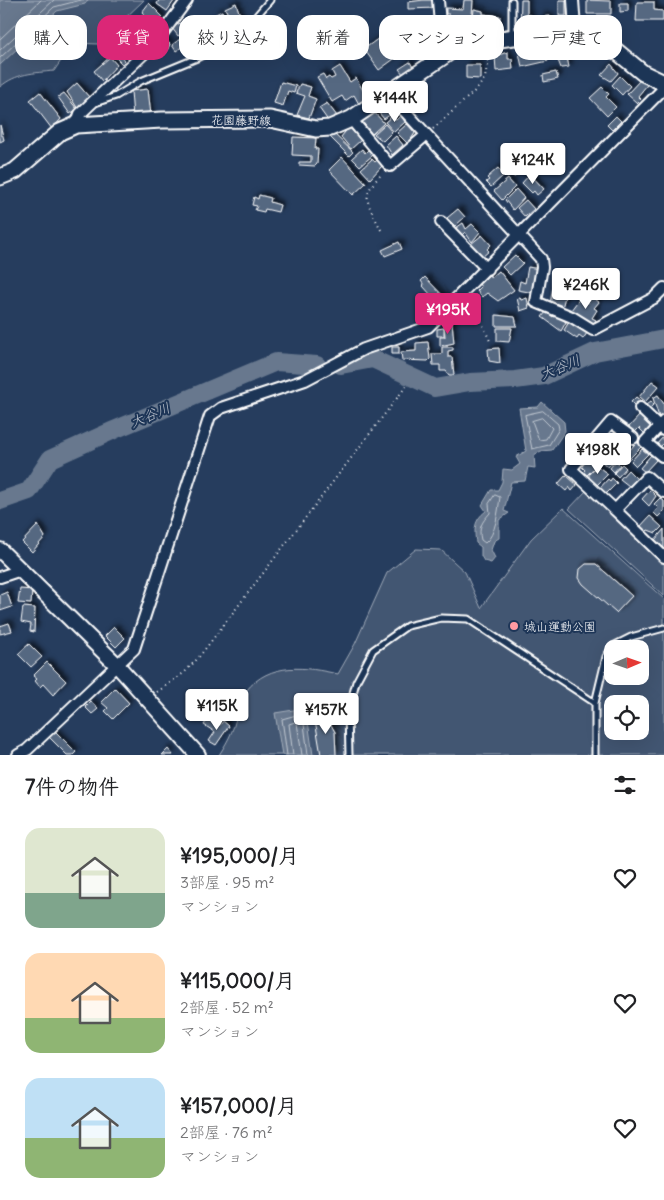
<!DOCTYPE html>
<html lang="ja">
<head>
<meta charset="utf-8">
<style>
	body { margin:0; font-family:Delius,"Klee One",sans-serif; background:#f2f2f2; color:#202124; height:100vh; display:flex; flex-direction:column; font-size:19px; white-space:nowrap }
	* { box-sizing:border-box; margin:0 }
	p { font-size:16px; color:#757577 }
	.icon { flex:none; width:28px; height:28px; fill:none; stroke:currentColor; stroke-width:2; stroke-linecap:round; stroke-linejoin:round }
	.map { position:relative; height:755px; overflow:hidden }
	.panel { display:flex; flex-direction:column; background:#fff; flex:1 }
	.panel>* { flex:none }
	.top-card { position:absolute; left:15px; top:15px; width:635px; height:45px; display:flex; gap:10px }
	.needle { width:32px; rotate:88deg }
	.controls { position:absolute; left:604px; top:640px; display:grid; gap:10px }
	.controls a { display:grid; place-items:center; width:45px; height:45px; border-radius:10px; background:#fff; box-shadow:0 5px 20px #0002; font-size:25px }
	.price { position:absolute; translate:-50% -42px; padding:0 11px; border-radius:5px; background:#fff; color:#222; font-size:16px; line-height:32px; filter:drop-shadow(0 1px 2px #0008) }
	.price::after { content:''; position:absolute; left:50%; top:30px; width:15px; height:11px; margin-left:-8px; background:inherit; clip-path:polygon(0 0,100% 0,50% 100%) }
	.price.current { background:#db2777; color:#fff }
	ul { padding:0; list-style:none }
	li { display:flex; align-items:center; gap:15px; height:125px; padding:0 25px }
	li span { display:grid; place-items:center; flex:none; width:140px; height:100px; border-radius:15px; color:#555 }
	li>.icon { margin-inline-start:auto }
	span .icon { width:60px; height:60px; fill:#fffc; stroke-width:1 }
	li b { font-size:21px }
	h2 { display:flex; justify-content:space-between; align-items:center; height:60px; padding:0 25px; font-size:21px }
	.pill { padding:0 18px; border-radius:15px; background:#fff; box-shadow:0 5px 20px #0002; font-size:18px; line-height:45px }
	.pill.current { background:#db2777; color:#fff }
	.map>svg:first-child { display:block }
</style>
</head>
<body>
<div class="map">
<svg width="664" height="755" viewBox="0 0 664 755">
	<defs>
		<filter id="shadow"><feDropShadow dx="3.5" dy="-3.5" stdDeviation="2.5" flood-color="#0009"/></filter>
	</defs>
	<rect width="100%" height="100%" fill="#263d5e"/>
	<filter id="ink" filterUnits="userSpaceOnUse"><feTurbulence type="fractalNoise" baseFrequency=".02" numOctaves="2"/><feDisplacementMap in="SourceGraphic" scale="10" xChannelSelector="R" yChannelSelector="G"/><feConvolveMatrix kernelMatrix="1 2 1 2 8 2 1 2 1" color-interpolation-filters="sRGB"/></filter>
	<g filter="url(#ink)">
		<path fill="#425672" stroke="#a0aab8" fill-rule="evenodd" d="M0,0H144L98,44L73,43L54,71C34,73 16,73 0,87Z
			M586,491L664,564V596L569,509Z
			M563,508L664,599V755H219C224,747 229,739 232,731C237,720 238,701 246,691C270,661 306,667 338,674L355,644L387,573L416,549L441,550L465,572L481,608L531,539ZM612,649H640V676H612ZM612,704H640V731H612Z"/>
		<path fill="#67788e" stroke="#a4aebb" d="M0,0H88L85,4L57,11L0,65Z
			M542,402L564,422L565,431L552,450L541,451L534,455L535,468L528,467L525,481L511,482L504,511L509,513L499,520V538L494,541L491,550L495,558L491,563L484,561L481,556V547L476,543C474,529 474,520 486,511L482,505L491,490H498L502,482L503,469L512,470L520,464L516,457L526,451L519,408L538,407Z
			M306,708L313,755H282L275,713Z"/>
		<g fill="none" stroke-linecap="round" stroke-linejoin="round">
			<path stroke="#c2c9d2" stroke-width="1" d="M0,39L41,0
				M0,50L54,0
				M0,58L54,7L81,0
				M543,411L558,424L559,429L549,445L532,449L525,415Z
				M542,418L552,428L546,439L539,440L532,421Z
				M495,495L500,497C498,511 496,535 485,543L481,540C478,527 482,522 490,513L489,504Z
				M287,755L282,719L300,714L303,716L308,755
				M293,755L289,724L295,722L297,723L302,755"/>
			<path stroke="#67788e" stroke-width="18" d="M341,365L373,359L435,388L470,382L515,380L544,376L595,352L664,339
				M0,501L29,491L50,459L114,430L276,362L317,365"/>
		</g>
		<path fill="#556781" stroke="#fff" filter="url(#shadow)" d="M159,0H173L174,1L167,11L157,4Z
			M423,0H435L436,8L408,9V2Z
			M464,0H473L471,31L447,29L449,14H446V8L463,9Z
			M521,0H527V15H531L530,31H520Z
			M559,0H566V16H559Z
			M587,0L611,1V14H587Z
			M637,2H654V10L663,11V21H636Z
			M149,3L163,17L160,20L164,23L161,27L155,22L153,24L142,12Z
			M236,3L242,21L237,23L239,28L225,35L214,15L222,11L225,18L229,16L225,8Z
			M620,3H628V11L620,12Z
			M474,9L483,11V14L500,16L498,36L472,30Z
			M550,16L551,24L541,28L540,17Z
			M141,19L158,31L151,40L142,36L145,31L138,23Z
			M180,23L185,31L178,36L172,28Z
			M130,25L141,36L133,44L122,33Z
			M210,33L216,43L208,48L202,37Z
			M187,34L196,51L188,56L182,47L176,51L172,45Z
			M587,36L590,54L577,56L571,38Z
			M561,37L562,42H565L567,50L555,52L553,39Z
			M164,38L170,44L167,51L158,44Z
			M379,38L394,59L379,70L364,49Z
			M545,42L548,61L522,67L518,48Z
			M117,52L125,61L122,64L113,55Z
			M508,52V59H512L513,69L496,71L495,56Z
			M566,53L569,67L561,68L556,55Z
			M110,57L117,65L102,81L94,71Z
			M410,62L414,69L404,75L399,69Z
			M611,64L618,73L611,81L601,75Z
			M466,65H480V79L466,78Z
			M340,66L350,82L356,78L369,101L360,106L354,95L345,101L342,96L332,102L317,77L323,74L326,79L329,77L331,79L335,77L332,71Z
			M556,72L558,79L544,82L543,75Z
			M620,76L630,86L622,95L612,85Z
			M641,79L647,85L638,96L641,99L637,103L627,94Z
			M281,82L296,86L294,93L288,91L283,106L274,103Z
			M77,83L89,97L78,109L67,92Z
			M300,84L311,87L308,96L316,99L309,118L297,115L305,96L296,93Z
			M602,87L609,94L606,97L616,107L607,116L590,98Z
			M148,89L151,115L133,117L131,91Z
			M40,92L61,119L52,129L30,100Z
			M64,93L77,109L70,114L58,97Z
			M387,102L395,108V111L384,119L379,113L382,111L380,108Z
			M327,103L337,116L329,122L319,108Z
			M372,110L384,123L372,134L361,120Z
			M401,115L405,122L394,132L385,122L391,117L396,120Z
			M616,116L621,121L612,130L607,125Z
			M385,124L392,132L383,141L374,134Z
			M407,124L415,133L408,144L397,133Z
			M0,125L4,140L0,142Z
			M349,127L361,140L351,149L341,137Z
			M333,133L353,152L349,156L330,137Z
			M396,136L403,145L392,155L386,145Z
			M293,137L316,138L315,149H318L317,164L315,166L299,165V162H311V156L292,155Z
			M362,149L365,153L368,150L373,155L360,166L352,158Z
			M514,156L525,170L514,177L504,165Z
			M342,157L366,183L353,195L329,170Z
			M372,159L375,162L377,160L382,166L370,179L361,169Z
			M498,168L504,175L491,187L486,182L489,180L487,178Z
			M530,174L544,189L537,195L534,191L532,193L522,183Z
			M508,179L515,187L502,200L494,191Z
			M516,189L524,198L513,210L505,200Z
			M259,195L271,198L270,202L280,205L278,212L265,209L264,212L255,210L257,206L252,205L254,197L258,199Z
			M526,200L534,209L525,217L517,208Z
			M458,209L465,217L455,226L447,218Z
			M463,223L466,229L472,224L480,232L472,242L465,232L462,235L456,228Z
			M482,235L491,245L487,249L489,251L482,257L471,244Z
			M399,242L402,249L385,256L382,250Z
			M515,255L523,263L510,275L502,267Z
			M528,267L539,269L534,293L518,290L520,281L525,283Z
			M499,271L514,290L498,301L487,293L482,297L477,291L481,287L479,284L489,275L491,278Z
			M425,277L447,300L438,308L428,298L431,295L423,286L424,285L421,281Z
			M553,285L567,289L562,308L550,305Z
			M520,297L521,300L527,298L529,308L520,311L517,298Z
			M592,297L599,302L594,308L597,310L592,318L596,320L593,325L571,310L580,298L588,303Z
			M546,312L553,317L554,314L566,322L561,331L542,317Z
			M453,314L454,320L448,321V315Z
			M496,315L515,317L517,326H496Z
			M444,322H452L454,343L440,346V337H445Z
			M569,322L587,333L583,339L579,336L577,339L564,330Z
			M444,328V336H437V329Z
			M497,328H512L509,342L497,341Z
			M428,342L430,359L428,361L402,360L401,352L416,351V343Z
			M392,347H399V354H392Z
			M442,347H453V350L448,351V357H452L454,375H449L446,371H440V365H433L432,354H442Z
			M499,348L500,363L489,361L488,349Z
			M652,381L659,386L645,402L639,397Z
			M658,395L664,404V415L659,417L653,398Z
			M636,397L642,402L637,408L631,402Z
			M651,401L654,404L650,408L646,405Z
			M640,415L653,427L646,435L639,428L634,433L628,428Z
			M612,428L619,435L610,445L603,438Z
			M663,437L664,443L659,448L656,445Z
			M636,442L642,446L628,460L625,457Z
			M642,449L648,454L636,466L631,461Z
			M610,451L617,457L608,467L601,461Z
			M651,455L656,460L645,472L640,468Z
			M588,457L597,465L586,476L582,473L585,470L579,464Z
			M616,461L620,465L614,472L610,468Z
			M622,464L626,468L618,477L614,473Z
			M597,466L608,474L597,485L589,477V474Z
			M628,470L637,479L629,486L620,479Z
			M566,475L577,485L572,491L569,487L566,491L558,484Z
			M612,478L617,483L605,495L599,489L608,479L610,481Z
			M650,490L656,496L649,506L642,499Z
			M660,498L664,501V511L658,517L654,513L658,508L654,504Z
			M650,516L662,527L656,533L648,530L646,532L640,527Z
			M38,525L45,537L32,552L22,542Z
			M664,529V548L655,540Z
			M586,564H596L632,596L616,613L583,584L579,578L580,569Z
			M20,589L32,590L31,604L18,603Z
			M7,592L12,607L0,611V595Z
			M23,607L35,608L34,632L30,631L31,624L21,622Z
			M9,623L12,631L0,634V626Z
			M114,627L125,638L116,647L105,636Z
			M29,644L42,657L31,667L18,654Z
			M47,662L66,681L53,695L43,684L40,687L35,681L37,679L33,676Z
			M115,688L129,703L113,719L105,711L108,708L101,702Z
			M91,701L98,709L92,714L85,707Z
			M314,714H325L335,732L336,755H321Z
			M207,720L220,725L223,721L229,726L216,745L209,741L215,732L204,725Z
			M55,731L76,752L73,755H67L49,737Z
			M168,749L173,755H162Z"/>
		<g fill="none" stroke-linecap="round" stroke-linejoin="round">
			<defs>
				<path id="service" d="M512,35V1
					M95,103L116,96L141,81L197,58L227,43L246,28L270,0
					M349,755L348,712L356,682L373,650L407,626L441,618L468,619L595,703
					M595,755V703L606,657L613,646L631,637L664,628"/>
				<path id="minor" d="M438,0L440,24L450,50
					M573,0L575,28
					M389,94L541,259L542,267L536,302L572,317L593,330L654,298L664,288
					M351,119L390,166L425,136
					M76,125L80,114L155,43L187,0
					M441,222L487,269
					M640,408L663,430
					M662,456L645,442L664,421
					M664,492L647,477L615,510L664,557
					M615,510L571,469L611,422L633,438
					M0,577L21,570
					M18,755L27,750L134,649L210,416L221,408L305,380L364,349L428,327L664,88"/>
				<path id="tertiary" d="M0,550L116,664L198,755"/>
				<path id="secondary" d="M0,177L15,171L60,132L76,125L162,120L270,119L316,129L330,128L351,119L460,45L575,28L592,31L643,73L664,83"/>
			</defs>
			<use href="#service" stroke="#fff" stroke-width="9"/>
			<use href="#minor" stroke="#fff" stroke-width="14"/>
			<use href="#tertiary" stroke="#fff" stroke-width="18"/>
			<use href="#secondary" stroke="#fff" stroke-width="19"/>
			<path stroke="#fff" stroke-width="2" stroke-dasharray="1 4" stroke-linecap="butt" d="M433,129L477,89L485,78L489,54
				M381,230C368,202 358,197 383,173
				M471,298L490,341
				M157,692L185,672L199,657L407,385"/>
			<use href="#service" stroke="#1d3557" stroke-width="5"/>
			<use href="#minor" stroke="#1d3557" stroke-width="10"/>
			<use href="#tertiary" stroke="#1d3557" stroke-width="14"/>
			<use href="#secondary" stroke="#1d3557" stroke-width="15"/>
		</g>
	</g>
	<circle fill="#ff9aa2" stroke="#1d3557" stroke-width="2" cx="514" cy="626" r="5"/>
	<g text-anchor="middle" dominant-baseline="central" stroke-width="4" stroke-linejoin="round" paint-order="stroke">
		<g font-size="12" fill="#fff" stroke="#1d3557">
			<text transform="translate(241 120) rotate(1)">花園藤野線</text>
		</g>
		<g font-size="12" fill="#fff" stroke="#1d3557" text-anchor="start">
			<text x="524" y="626">城山運動公園</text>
		</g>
		<g font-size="14" font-style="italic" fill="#bbc2cc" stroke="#1d3557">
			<text transform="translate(560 367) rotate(-22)">大谷川</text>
			<text transform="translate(150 415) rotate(-23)">大谷川</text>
		</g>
	</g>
</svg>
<div class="controls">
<a><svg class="needle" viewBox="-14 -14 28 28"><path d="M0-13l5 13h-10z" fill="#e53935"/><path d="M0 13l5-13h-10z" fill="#757577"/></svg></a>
<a><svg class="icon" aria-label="locate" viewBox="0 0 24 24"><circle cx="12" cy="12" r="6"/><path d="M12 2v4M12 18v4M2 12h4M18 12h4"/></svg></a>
</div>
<b class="price" style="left:395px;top:123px">¥144K</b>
<b class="price" style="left:533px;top:185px">¥124K</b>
<b class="price" style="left:586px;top:310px">¥246K</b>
<b class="price current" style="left:448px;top:335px">¥195K</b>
<b class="price" style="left:598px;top:475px">¥198K</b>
<b class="price" style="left:217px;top:731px">¥115K</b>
<b class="price" style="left:326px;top:735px">¥157K</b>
<div class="top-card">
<a class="pill">購入</a>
<a class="pill current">賃貸</a>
<a class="pill">絞り込み</a>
<a class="pill">新着</a>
<a class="pill">マンション</a>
<a class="pill">一戸建て</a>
</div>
</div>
<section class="panel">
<h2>7件の物件<svg class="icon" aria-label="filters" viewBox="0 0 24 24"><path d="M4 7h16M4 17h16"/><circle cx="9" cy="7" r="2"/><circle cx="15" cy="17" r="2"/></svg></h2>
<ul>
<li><span style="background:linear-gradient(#dfe7d0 65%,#7fa58c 0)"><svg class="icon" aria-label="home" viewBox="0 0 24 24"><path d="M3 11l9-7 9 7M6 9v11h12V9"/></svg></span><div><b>¥195,000/月</b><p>3部屋 · 95 m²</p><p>マンション</p></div><svg class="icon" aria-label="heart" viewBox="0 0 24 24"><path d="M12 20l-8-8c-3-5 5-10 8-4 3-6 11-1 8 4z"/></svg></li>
<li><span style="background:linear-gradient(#ffd9b3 65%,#8fb573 0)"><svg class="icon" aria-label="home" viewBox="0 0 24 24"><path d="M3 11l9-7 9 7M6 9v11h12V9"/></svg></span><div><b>¥115,000/月</b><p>2部屋 · 52 m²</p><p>マンション</p></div><svg class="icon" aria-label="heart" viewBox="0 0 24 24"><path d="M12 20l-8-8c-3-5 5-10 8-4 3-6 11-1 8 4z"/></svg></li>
<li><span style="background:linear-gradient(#bfe0f5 60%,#8fb573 0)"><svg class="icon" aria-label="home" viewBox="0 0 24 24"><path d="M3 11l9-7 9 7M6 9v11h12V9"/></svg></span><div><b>¥157,000/月</b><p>2部屋 · 76 m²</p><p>マンション</p></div><svg class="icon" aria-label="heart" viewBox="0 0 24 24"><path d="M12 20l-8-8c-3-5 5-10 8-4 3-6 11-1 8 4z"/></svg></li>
</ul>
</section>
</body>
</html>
